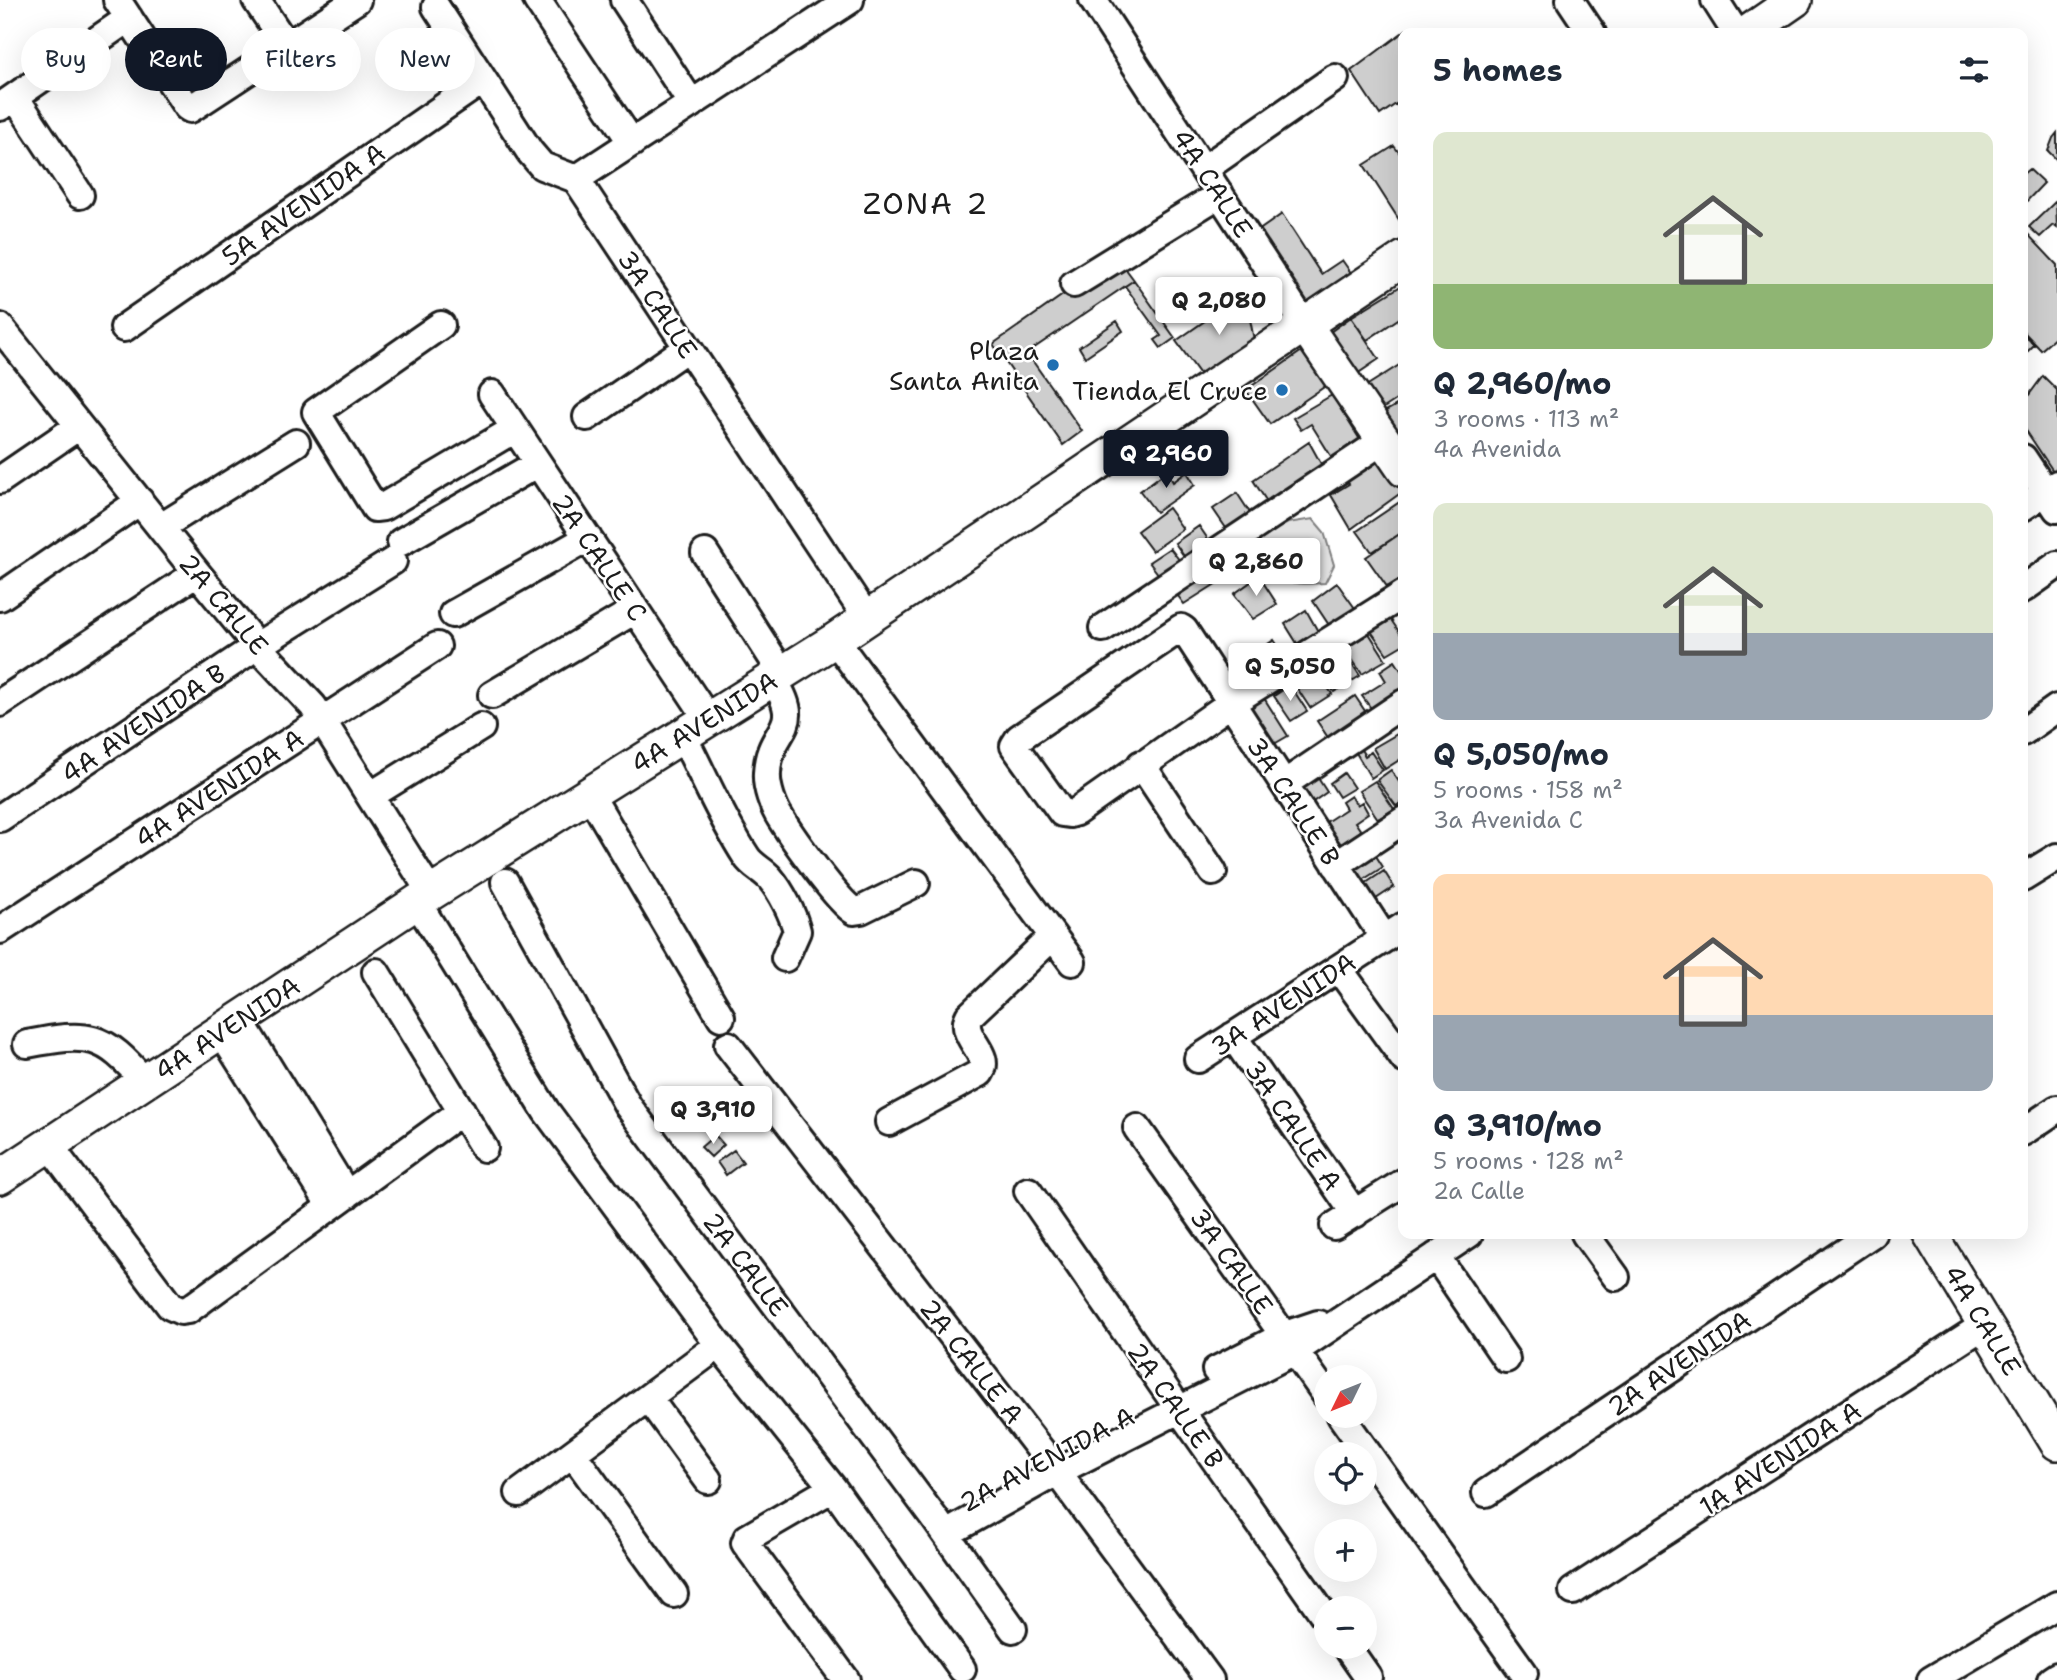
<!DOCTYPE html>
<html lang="en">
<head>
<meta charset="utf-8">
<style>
	body { margin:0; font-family:"Shantell Sans",sans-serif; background:#f6f6f7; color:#1f2937; height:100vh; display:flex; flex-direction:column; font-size:26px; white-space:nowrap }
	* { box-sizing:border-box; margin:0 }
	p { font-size:23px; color:#747a83 }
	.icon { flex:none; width:38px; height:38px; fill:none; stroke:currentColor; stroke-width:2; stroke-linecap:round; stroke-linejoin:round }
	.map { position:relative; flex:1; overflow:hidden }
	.details { position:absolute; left:1398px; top:28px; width:630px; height:1211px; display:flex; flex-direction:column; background:#fff; border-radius:14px; box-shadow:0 7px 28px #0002 }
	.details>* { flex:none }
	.hud { position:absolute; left:21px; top:28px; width:665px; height:63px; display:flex; gap:14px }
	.needle { width:46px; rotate:227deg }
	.buttons { position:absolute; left:1314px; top:1365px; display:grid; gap:14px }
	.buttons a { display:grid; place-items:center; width:63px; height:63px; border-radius:50%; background:#fff; box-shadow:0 7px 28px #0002; font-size:35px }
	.price { position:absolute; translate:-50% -60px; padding:0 16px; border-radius:7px; background:#fff; color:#222; font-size:23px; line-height:46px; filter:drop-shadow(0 2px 4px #0008) }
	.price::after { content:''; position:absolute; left:50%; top:42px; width:21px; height:16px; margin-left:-10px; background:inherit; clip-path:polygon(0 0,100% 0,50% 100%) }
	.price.on { background:#111827; color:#fff }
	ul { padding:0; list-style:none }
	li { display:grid; align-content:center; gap:14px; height:371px; padding:0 35px }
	li span { display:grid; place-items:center; height:217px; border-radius:14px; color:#555 }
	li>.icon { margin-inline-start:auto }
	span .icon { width:126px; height:126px; fill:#fffc; stroke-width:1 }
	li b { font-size:30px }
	h2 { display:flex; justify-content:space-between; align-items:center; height:84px; padding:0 35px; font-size:30px }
	.chip { padding:0 24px; border-radius:32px; background:#fff; box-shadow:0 7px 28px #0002; font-size:24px; line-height:63px }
	.chip.on { background:#111827; color:#fff }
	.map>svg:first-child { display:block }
</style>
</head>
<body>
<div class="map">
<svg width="2057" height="1680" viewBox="0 0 2057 1680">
	<rect width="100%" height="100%" fill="#fff"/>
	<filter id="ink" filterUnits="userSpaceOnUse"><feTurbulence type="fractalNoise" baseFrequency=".0143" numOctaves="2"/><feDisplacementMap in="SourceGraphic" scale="14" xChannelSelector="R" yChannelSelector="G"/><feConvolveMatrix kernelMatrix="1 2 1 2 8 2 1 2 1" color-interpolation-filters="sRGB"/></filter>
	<g filter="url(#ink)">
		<path fill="#e2e2e2" stroke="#7f7f7f" stroke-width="2" d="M1313,519L1324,532L1334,565L1325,583C1279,586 1274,579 1243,546L1288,523Z"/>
		<path fill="#cecece" stroke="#1c1c1c" stroke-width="2" d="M1406,30L1408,33H1404V116L1396,104L1380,115L1351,71Z
			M2057,133V160L2048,151L2053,138Z
			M1394,146L1404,159L1403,226L1364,165Z
			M2029,169L2044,183L2023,205V174Z
			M2056,201L2057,228L2053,225L2040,237L2029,227Z
			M1282,214L1321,274L1342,260L1356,280L1312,311L1258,231Z
			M2023,229L2057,265V336L2041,350L2023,331Z
			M1117,257L1134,280L1027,353L1082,431L1063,445L993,344Z
			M1134,280L1175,338L1161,348L1155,340L1161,336L1125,286Z
			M1404,284V315L1367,340L1351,317Z
			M1245,293L1254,340L1202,377L1176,341Z
			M1351,317L1379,359L1354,376L1326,335Z
			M1117,321L1123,331L1085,357L1079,347Z
			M2023,333L2034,345L2023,356Z
			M1302,351L1327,385L1270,424L1246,390Z
			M1404,362V395L1379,411L1363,388Z
			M2043,376L2057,390V472L2055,474L2023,426V403Z
			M1332,395L1364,446L1336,464L1311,424L1301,430L1293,418Z
			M1402,402L1404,404V446L1382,413Z
			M1309,442L1325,471L1271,508L1253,480Z
			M1378,451L1402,492L1351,529L1331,495L1349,484L1343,475Z
			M1167,471L1173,482L1187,472L1195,485L1156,512L1140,491Z
			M1237,493L1254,519L1230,534L1213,509Z
			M1404,499V531L1372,552L1357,531Z
			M1168,508L1183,529L1152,551L1137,531Z
			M1199,526L1212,545L1188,562L1175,543Z
			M1404,531V577L1388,588L1366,557Z
			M1170,548L1183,565L1162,579L1149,562Z
			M1211,563L1222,580L1184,604L1172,588Z
			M1259,576L1277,604L1253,619L1234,594Z
			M1337,583L1357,611L1331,628L1313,601Z
			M1306,610L1320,635L1300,648L1285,624Z
			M1385,611L1404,639V644L1387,654L1366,624Z
			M1365,627L1386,660L1362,674L1341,643Z
			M1274,640L1286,658L1265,673L1253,654Z
			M1339,644L1360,676L1334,692L1313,661Z
			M1248,658L1259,676L1240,688L1229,670Z
			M1395,661L1404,675V691L1373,711L1362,696L1386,681L1380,671Z
			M1311,662L1332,694L1310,708L1293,682L1307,673L1303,668Z
			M1290,685L1307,711L1291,721L1274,696Z
			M1355,696L1367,714L1329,739L1317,721Z
			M1264,698L1288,736L1269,747L1245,711Z
			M1404,730V757L1385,769L1373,748Z
			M1360,748L1365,756L1371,752L1383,770L1371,778L1355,751Z
			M1391,770L1404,789V801L1396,806L1377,780Z
			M1314,772L1327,792L1307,806L1294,786Z
			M1344,773L1354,788L1339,797L1330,783Z
			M1375,781L1394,809L1378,819L1359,791Z
			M1351,796L1357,805L1362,802L1368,813L1355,822L1361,831L1337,847L1323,824L1346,809L1342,802Z
			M1371,848L1383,867L1358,883L1346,865Z
			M1384,871L1394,887L1370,903L1360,887Z
			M715,1135L724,1145L711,1157L701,1147Z
			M734,1150L743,1162L726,1175L717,1162Z"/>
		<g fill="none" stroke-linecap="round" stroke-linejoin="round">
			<defs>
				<path id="minor" d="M117,0L187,107L190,109L357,0
					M256,0L287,46
					M537,0L632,143
					M624,0L692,104
					M1093,0L1305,325
					M1570,0L1592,33
					M1715,0L1736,33
					M436,7L530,152L542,166L576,179L867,618
					M15,97L80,195
					M0,107L129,18
					M1204,169L1335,78
					M576,179L850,0
					M1074,284L1220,194
					M441,325L316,412L375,508L383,507L515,429
					M0,327L197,573L257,646L313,706L431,893
					M124,328L483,80
					M492,394L708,719
					M587,417L687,348
					M2023,458L2057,509
					M0,480L79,426
					M2023,507L2057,484
					M161,527L296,443
					M401,542L537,464
					M705,553L782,673
					M2023,589L2057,565
					M0,597L140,501
					M453,614L588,538
					M1103,628L1384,440
					M835,640L1072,962
					M773,679C807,732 769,725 767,773C766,787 773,807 781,819C792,837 838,902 854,911L861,910L916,883
					M492,695L635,610
					M0,703L197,573
					M2023,732L2057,708
					M683,736C704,776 721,818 746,856C752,866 763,870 770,878C781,891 793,914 797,931L785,958
					M1141,764L1213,872
					M1284,784L1404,703
					M589,793L721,1017
					M370,796L481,727
					M0,818L257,646L393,561
					M1336,865L1404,820
					M2023,878L2057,857
					M505,882L628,1106L935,1519L1013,1629
					M417,902L546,1111L719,1345L833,1488L962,1669
					M0,930L437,646
					M1384,938C1317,836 1251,733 1184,630L1181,628L1019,738L1014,746L1062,813L1069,814L1076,812L1231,703L1404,594
					M1339,969L1404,1059
					M376,972L484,1148
					M239,1019L347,1195
					M221,1032L331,1206
					M1233,1036L1355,1214
					M27,1044C89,1032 103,1033 145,1082
					M728,1045L1046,1457L1210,1680
					M1198,1059L1404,926
					M889,1122L980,1073C993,1053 958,1037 969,1016L1053,936
					M1137,1128L1326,1395
					M2023,1132L2057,1109
					M49,1145L170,1306L181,1311L188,1310L462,1111
					M1028,1191L1179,1409L1326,1618
					M1334,1226L1404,1182
					M1585,1234L1616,1277
					M1436,1256L1506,1359
					M1216,1370L1285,1335L1318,1324
					M649,1399L708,1480
					M1341,1416L1524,1673
					M573,1454L674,1594
					M833,1488L747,1538L745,1543L846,1680
					M519,1493L719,1345
					M1486,1493L1872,1234
					M946,1534L1057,1472L1295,1351L1469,1234
					M1573,1591L1986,1324
					M1347,1647L1368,1677
					M1931,1680L2057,1605
					M2051,1680L2057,1676"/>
				<path id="major" d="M1747,33L1795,0
					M1305,325L1404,470
					M0,1177L417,902L835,640L1404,258
					M1930,1234L2057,1443"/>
			</defs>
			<use href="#minor" stroke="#1c1c1c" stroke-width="32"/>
			<use href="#major" stroke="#1c1c1c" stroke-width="38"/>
			<use href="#minor" stroke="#fff" stroke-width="26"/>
			<use href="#major" stroke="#fff" stroke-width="33"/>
		</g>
	</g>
	<g fill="#1f6fb2" stroke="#fff" stroke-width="2.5">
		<circle cx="1053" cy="365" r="7"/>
		<circle cx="1282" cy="390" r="7"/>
	</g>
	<g text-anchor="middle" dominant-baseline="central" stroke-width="5" stroke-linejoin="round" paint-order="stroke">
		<g font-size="26" fill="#1c1c1c" stroke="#fff">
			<text transform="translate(1213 183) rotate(57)">4A CALLE</text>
			<text transform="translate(303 204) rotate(-35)">5A AVENIDA A</text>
			<text transform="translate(658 304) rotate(57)">3A CALLE</text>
			<text transform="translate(600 557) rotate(56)">2A CALLE C</text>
			<text transform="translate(224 604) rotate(50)">2A CALLE</text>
			<text transform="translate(704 722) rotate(-32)">4A AVENIDA</text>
			<text transform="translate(143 723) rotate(-34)">4A AVENIDA B</text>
			<text transform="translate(219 788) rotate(-33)">4A AVENIDA A</text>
			<text transform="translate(1294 801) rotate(57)">3A CALLE B</text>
			<text transform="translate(1283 1004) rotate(-33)">3A AVENIDA</text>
			<text transform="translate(227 1028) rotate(-33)">4A AVENIDA</text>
			<text transform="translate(1294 1125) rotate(56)">3A CALLE A</text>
			<text transform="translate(1232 1261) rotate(55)">3A CALLE</text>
			<text transform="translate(746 1264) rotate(53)">2A CALLE</text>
			<text transform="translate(1983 1320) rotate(59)">4A CALLE</text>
			<text transform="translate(972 1361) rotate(52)">2A CALLE A</text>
			<text transform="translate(1679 1363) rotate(-34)">2A AVENIDA</text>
			<text transform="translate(1176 1405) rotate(55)">2A CALLE B</text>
			<text transform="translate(1780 1458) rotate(-33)">1A AVENIDA A</text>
			<text transform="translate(1047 1459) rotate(-28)">2A AVENIDA A</text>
		</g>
		<g font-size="26" fill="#1c1c1c" stroke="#fff" text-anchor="end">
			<text x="1039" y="350">Plaza<tspan x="1039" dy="30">Santa Anita</tspan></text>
			<text x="1268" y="390">Tienda El Cruce</text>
		</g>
		<g font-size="30" letter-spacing="2" fill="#1c1c1c" stroke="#fff">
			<text x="926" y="203">ZONA 2</text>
		</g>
	</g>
</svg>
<div class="buttons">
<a><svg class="needle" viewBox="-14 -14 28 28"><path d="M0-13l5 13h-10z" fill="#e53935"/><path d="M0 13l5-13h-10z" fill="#747a83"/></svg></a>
<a><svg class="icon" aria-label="locate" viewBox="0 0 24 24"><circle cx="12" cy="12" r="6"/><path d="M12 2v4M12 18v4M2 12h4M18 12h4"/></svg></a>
<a>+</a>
<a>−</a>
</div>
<b class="price" style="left:1219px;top:337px">Q 2,080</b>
<b class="price on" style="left:1166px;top:490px">Q 2,960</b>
<b class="price" style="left:1256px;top:598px">Q 2,860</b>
<b class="price" style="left:1290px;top:703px">Q 5,050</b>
<b class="price" style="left:713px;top:1146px">Q 3,910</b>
<div class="hud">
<a class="chip">Buy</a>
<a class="chip on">Rent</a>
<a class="chip">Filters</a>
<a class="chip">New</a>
</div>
<section class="details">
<h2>5 homes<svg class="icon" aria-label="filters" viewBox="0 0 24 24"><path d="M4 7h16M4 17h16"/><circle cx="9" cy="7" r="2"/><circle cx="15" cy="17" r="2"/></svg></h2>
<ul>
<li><span style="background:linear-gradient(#dfe7d0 70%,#8fb573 0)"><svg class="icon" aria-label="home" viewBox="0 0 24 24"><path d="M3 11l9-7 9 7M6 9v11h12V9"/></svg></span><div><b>Q 2,960/mo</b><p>3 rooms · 113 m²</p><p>4a Avenida</p></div></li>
<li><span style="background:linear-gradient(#dfe7d0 60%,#9aa5b1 0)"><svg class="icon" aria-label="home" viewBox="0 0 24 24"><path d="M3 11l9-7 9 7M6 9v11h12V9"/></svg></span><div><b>Q 5,050/mo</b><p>5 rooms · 158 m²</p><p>3a Avenida C</p></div></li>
<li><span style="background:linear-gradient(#ffd9b3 65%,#9aa5b1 0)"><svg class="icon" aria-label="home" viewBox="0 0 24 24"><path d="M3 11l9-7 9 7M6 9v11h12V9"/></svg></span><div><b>Q 3,910/mo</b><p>5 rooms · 128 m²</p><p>2a Calle</p></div></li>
</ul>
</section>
</div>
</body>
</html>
